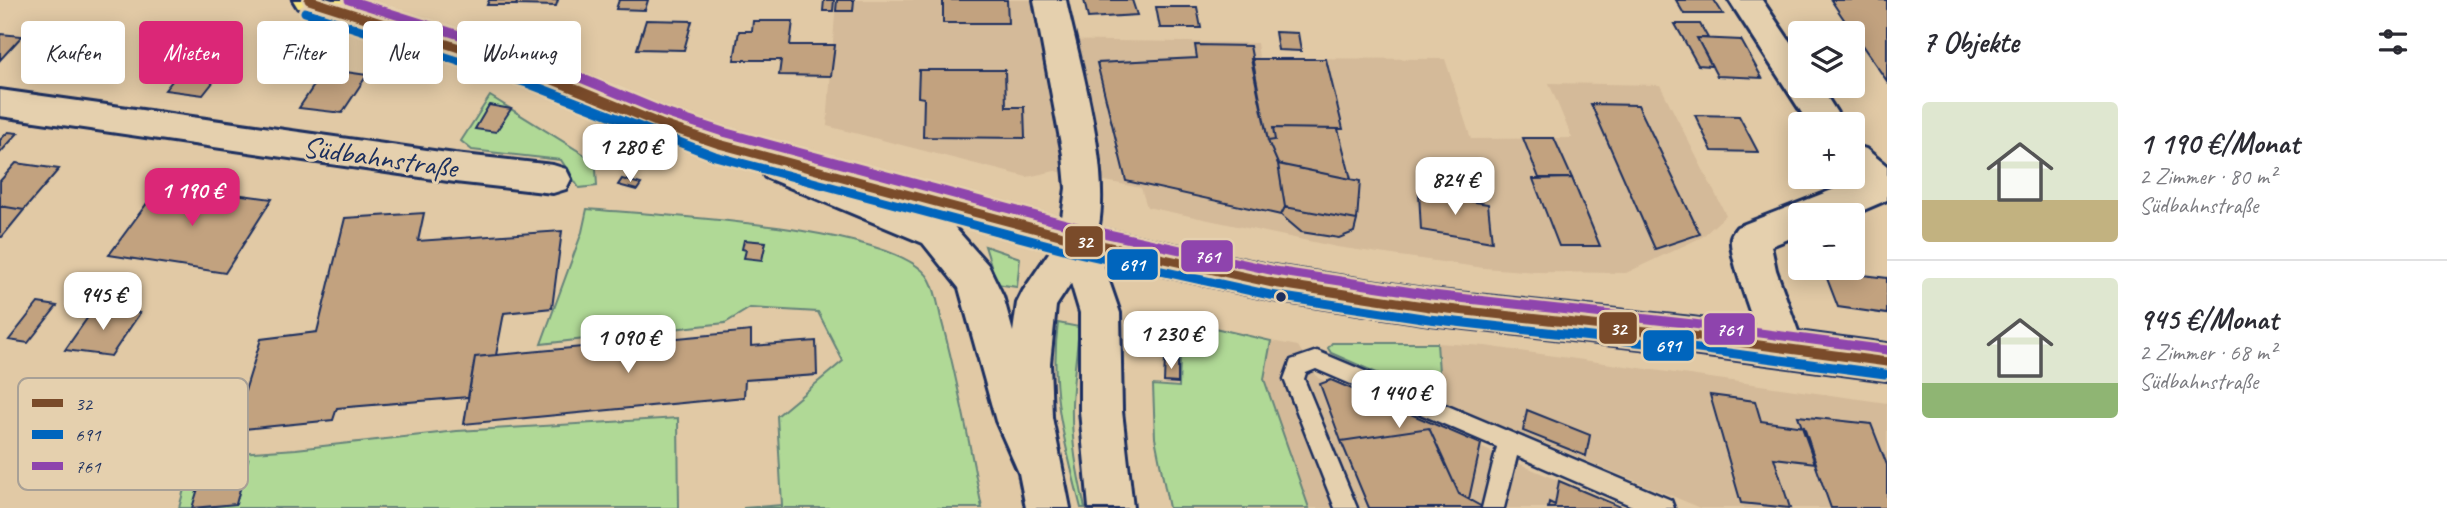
<!DOCTYPE html>
<html lang="de">
<head>
<meta charset="utf-8">
<style>
	body { margin:0; font-family:Caveat,sans-serif; background:#f7f7f7; color:#2b2b33; height:100vh; display:flex; flex-direction:column; font-size:26px; white-space:nowrap }
	* { box-sizing:border-box; margin:0 }
	p { font-size:23px; color:#7c7c81 }
	.icon { flex:none; width:38px; height:38px; fill:none; stroke:currentColor; stroke-width:2; stroke-linecap:round; stroke-linejoin:round }
	.map { position:relative; flex:1; overflow:hidden }
	.panel { display:flex; flex-direction:column; background:#fff; width:560px }
	.panel>* { flex:none }
	.guide { position:absolute; left:21px; top:21px; width:665px; height:63px; display:flex; gap:14px }
	.controls { position:absolute; left:1788px; top:21px; display:grid; gap:14px }
	.controls a { display:grid; place-items:center; width:77px; height:77px; border-radius:7px; background:#fff; box-shadow:0 4px 18px #0003; font-size:35px }
	.price { position:absolute; translate:-50% -60px; padding:0 16px; border-radius:14px; background:#fff; color:#222; font-size:23px; line-height:46px; filter:drop-shadow(0 2px 4px #0008) }
	.price::after { content:''; position:absolute; left:50%; top:42px; width:21px; height:16px; margin-left:-10px; background:inherit; clip-path:polygon(0 0,100% 0,50% 100%) }
	.price.current { background:#db2777; color:#fff }
	ul { padding:0; list-style:none }
	li { display:flex; align-items:center; gap:21px; height:175px; padding:0 35px }
	li+li { border-top:2px solid #e1e1e2 }
	li span { display:grid; place-items:center; flex:none; width:196px; height:140px; border-radius:7px; color:#555 }
	li>.icon { margin-inline-start:auto }
	span .icon { width:84px; height:84px; fill:#fffc; stroke-width:1 }
	li b { font-size:30px }
	h2 { display:flex; justify-content:space-between; align-items:center; height:84px; padding:0 35px; font-size:30px }
	.tag { padding:0 24px; border-radius:7px; background:#fff; box-shadow:0 4px 18px #0003; font-size:24px; line-height:63px }
	.tag.current { background:#db2777; color:#fff }
	main { display:flex; flex:1; min-height:0 }
	.map>svg:first-child { display:block }
</style>
</head>
<body>
<main>
<div class="map">
<svg width="1887" height="508" viewBox="0 0 1887 508">
	<rect width="100%" height="100%" fill="#e1c9a5"/>
	<filter id="ink" filterUnits="userSpaceOnUse"><feTurbulence type="fractalNoise" baseFrequency=".0143" numOctaves="2"/><feDisplacementMap in="SourceGraphic" scale="14" xChannelSelector="R" yChannelSelector="G"/><feConvolveMatrix kernelMatrix="1 2 1 2 8 2 1 2 1" color-interpolation-filters="sRGB"/></filter>
	<g filter="url(#ink)">
		<path fill="#d4ba99" d="M836,0H1031L1042,40L1257,43L1259,58L1445,59L1471,139L1572,138L1549,83L1660,85L1726,215L1702,237L1626,273L1537,272L1484,268L1337,247L1147,207L1141,188L1055,171L1027,177L827,126Z
			M1271,341L1298,346L1318,378L1623,508H1309L1264,379Z
			M1437,343L1485,346L1887,403V508H1701L1441,401Z"/>
		<path fill="#b0d996" stroke="#66847a" stroke-width="2" d="M490,96L588,157L596,169L597,186L579,188L561,160L472,150L461,141Z
			M587,209C650,215 901,225 930,280C937,293 939,312 943,326C959,386 970,447 982,508H743L782,505L777,416L843,361L818,312L750,308L725,323L541,344L582,232Z
			M985,246L1020,258L1017,287L997,284Z
			M1058,323L1079,327C1077,353 1073,378 1072,404C1071,440 1077,473 1085,508H1081C1065,444 1049,390 1058,323Z
			M1193,323L1271,341L1264,379L1309,508H1169L1155,438L1153,385L1179,387L1180,359L1156,356L1162,332L1175,326Z
			M1332,343H1437L1441,401L1331,353L1328,348Z
			M678,418L679,508H179L191,463L208,455L296,449L457,431Z"/>
		<path fill="#c2a27f" stroke="#1b2f5e" stroke-width="2" d="M489,0H518L516,5H487Z
			M518,0H558L556,6L516,5Z
			M619,0H648L645,10L616,9Z
			M824,0H834L833,11H823Z
			M837,0H854L853,11H836Z
			M943,0H1007L1008,23H943Z
			M1084,0H1132L1137,15L1088,18Z
			M1676,0H1714L1723,14H1684Z
			M1831,0H1887V81L1841,15Z
			M1156,7H1197L1201,28H1160Z
			M646,20L692,21L684,50L637,49Z
			M753,21H793L790,45H835L831,76L779,75L781,60H734L739,31H752Z
			M1675,24H1700L1708,38H1697L1712,66L1698,65Z
			M1275,32L1298,33L1301,51L1278,50Z
			M0,34L22,36L0,60Z
			M68,37L122,44L90,81L36,74Z
			M1697,38L1741,40L1762,78L1717,76Z
			M1195,45L1250,46L1268,141L1278,164L1285,207L1281,215L1126,181L1097,63L1197,58Z
			M191,57L229,62L203,95L165,90Z
			M1251,59H1326L1343,129L1273,128L1275,140L1268,141Z
			M325,69L367,75L342,113L299,108Z
			M919,70H1005L1006,107H1024L1025,138L923,137L924,98L918,97Z
			M1591,104L1638,105L1700,234L1655,249Z
			M489,105L511,109L496,132L475,129Z
			M1695,115L1739,116L1758,152L1712,151Z
			M1273,128L1338,129L1351,179L1278,164L1268,141L1275,140Z
			M8,132L18,133L0,153V140Z
			M1523,138H1554L1572,178H1539Z
			M16,163L59,169L24,210L0,206V181Z
			M1278,164L1360,181L1357,220L1285,207Z
			M1572,178L1600,246H1559L1533,179Z
			M622,179L641,184L637,190L618,185Z
			M161,184L272,199L225,273L109,255Z
			M1419,193L1488,204L1492,242L1421,230Z
			M0,206L24,210L2,237H0Z
			M1285,207L1357,220L1354,232L1339,238L1301,232L1281,215Z
			M424,213L418,241L562,231L552,308L504,313L496,355L475,357L468,397L337,408L333,420L233,430L261,339L317,332L345,218Z
			M744,240L766,242L762,260L744,258L746,250L742,249Z
			M1823,268H1852L1855,274L1887,278V314L1838,307Z
			M38,303L57,306L28,343L9,340Z
			M95,307L140,313L111,356L65,350Z
			M751,331V346L816,341L817,375L745,380L744,397L464,424L475,357Z
			M1165,359L1178,361V383L1164,382Z
			M1331,380L1481,444L1469,499L1459,494L1429,428L1341,441L1320,384Z
			M1710,395L1755,401L1761,421L1804,427L1816,463L1774,458L1790,508L1741,503Z
			M1527,410L1590,435L1586,456L1523,431Z
			M1798,416L1871,424L1887,465V508H1831Z
			M1429,428L1459,494L1484,508H1369L1341,441Z
			M248,459L236,504L192,508L206,463Z
			M1559,481L1623,508H1548L1549,502L1555,505Z"/>
		<g fill="none" stroke-linecap="round" stroke-linejoin="round">
			<defs>
				<path id="service" d="M1317,351L1671,500L1674,508H1637L1517,456L1504,508H1482L1497,447L1316,369L1306,373L1304,379L1357,508H1335L1284,379L1291,360Z"/>
				<path id="minor" d="M1034,0H1066C1079,62 1120,195 1091,251L1078,256L1065,251L1059,240L1066,188L1063,155Z
					M1729,0H1762L1801,58V86H1820L1844,124H1809Z
					M0,90L455,154L553,165L566,169L571,179L566,189L553,193L455,182L0,116Z
					M1853,145L1866,149L1887,166V200L1852,215H1801V234L1771,246L1776,270L1804,348L1798,361L1784,366L1770,361C1760,341 1728,256 1731,237C1732,233 1735,230 1737,227L1855,181L1850,177H1853Z"/>
				<path id="secondary" d="M778,153L949,221L988,265L1003,296L1013,332L1017,303L1023,291L1065,229L1078,224L1091,229L1120,313L1122,411L1133,508H1089L1080,411V313L1071,283L1056,306L1050,363L1052,417L1070,508H1026L1019,473L996,421L959,288L923,243L765,177L760,167L765,157Z"/>
				<path id="primary" d="M293,0H345L543,62L722,131L1078,224L1273,266L1430,290L1692,318L1887,344V380L1692,354L1430,324L1273,300L1078,256L706,154L649,133L519,80L298,8Z"/>
			</defs>
			<use href="#service" stroke="#1b2f5e" stroke-width="5"/>
			<use href="#minor" stroke="#1b2f5e" stroke-width="6"/>
			<use href="#secondary" stroke="#1b2f5e" stroke-width="6"/>
			<use href="#primary" stroke="#1b2f5e" stroke-width="6"/>
			<use href="#service" fill="#e5d0ae" fill-rule="evenodd"/>
			<use href="#minor" fill="#e5d0ae" fill-rule="evenodd"/>
			<use href="#secondary" fill="#e5d0ae" fill-rule="evenodd"/>
			<use href="#primary" fill="#f5e382" fill-rule="evenodd"/>
			<defs>
				<path id="bus-1" d="M309,0L531,71L661,124L719,144L1078,240L1273,283L1430,307L1692,336L1887,362"/>
				<path id="bus-2" d="M305,12L527,83L715,156L1075,252L1270,295L1429,319L1691,348L1885,374"/>
				<path id="bus-3" d="M349,0L535,59L665,113L723,132L1081,228L1275,271L1432,295L1693,324L1887,350"/>
			</defs>
			<use href="#bus-1" stroke="#e5d0ae" stroke-width="14"/>
			<use href="#bus-2" stroke="#e5d0ae" stroke-width="14"/>
			<use href="#bus-3" stroke="#e5d0ae" stroke-width="14"/>
			<use href="#bus-1" stroke="#7a4b2a" stroke-width="9"/>
			<use href="#bus-2" stroke="#0065bd" stroke-width="9"/>
			<use href="#bus-3" stroke="#8e44ad" stroke-width="9"/>
		</g>
	</g>
	<circle fill="#1b2f5e" stroke="#e5d0ae" stroke-width="2.5" cx="1281" cy="297" r="6"/>
	<g text-anchor="middle" dominant-baseline="central" stroke-width="6" stroke-linejoin="round" paint-order="stroke">
		<g font-size="30" fill="#1b2f5e" stroke="#e5d0ae">
			<text transform="translate(380 157) rotate(8)">Südbahnstraße</text>
		</g>
	</g>
	<rect x="18" y="378" width="230" height="112" rx="10" fill="#e5d0ae" stroke="#a8a096" stroke-width="2"/>
	<rect x="32" y="399" width="31" height="8" fill="#7a4b2a"/>
	<rect x="32" y="430" width="31" height="9" fill="#0065bd"/>
	<rect x="32" y="462" width="31" height="8" fill="#8e44ad"/>
	<g font-size="19" fill="#1b2f5e">
		<text x="75" y="410">32</text>
		<text x="75" y="441">691</text>
		<text x="75" y="473">761</text>
	</g>
	<g stroke="#e5d0ae" stroke-width="2.5">
		<rect x="1064" y="225" width="40" height="33" rx="7" fill="#7a4b2a"/>
		<rect x="1180" y="239" width="54" height="34" rx="7" fill="#8e44ad"/>
		<rect x="1106" y="248" width="53" height="33" rx="7" fill="#0065bd"/>
		<rect x="1598" y="311" width="40" height="34" rx="7" fill="#7a4b2a"/>
		<rect x="1703" y="312" width="53" height="34" rx="7" fill="#8e44ad"/>
		<rect x="1642" y="329" width="53" height="33" rx="7" fill="#0065bd"/>
	</g>
	<g font-size="19" text-anchor="middle" font-weight="bold" fill="#fff">
		<text x="1084" y="248">32</text>
		<text x="1207" y="263">761</text>
		<text x="1132" y="271">691</text>
		<text x="1618" y="335">32</text>
		<text x="1729" y="336">761</text>
		<text x="1668" y="352">691</text>
	</g>
</svg>
<div class="controls">
<a><svg class="icon" aria-label="layers" viewBox="0 0 24 24"><path d="M12 4l9 5-9 5-9-5zM3 14l9 5 9-5"/></svg></a>
<a>+</a>
<a>−</a>
</div>
<b class="price" style="left:630px;top:184px">1 280 €</b>
<b class="price" style="left:1455px;top:217px">824 €</b>
<b class="price current" style="left:192px;top:228px">1 190 €</b>
<b class="price" style="left:103px;top:332px">945 €</b>
<b class="price" style="left:1171px;top:371px">1 230 €</b>
<b class="price" style="left:628px;top:375px">1 090 €</b>
<b class="price" style="left:1399px;top:430px">1 440 €</b>
<div class="guide">
<a class="tag">Kaufen</a>
<a class="tag current">Mieten</a>
<a class="tag">Filter</a>
<a class="tag">Neu</a>
<a class="tag">Wohnung</a>
</div>
</div>
<section class="panel">
<h2>7 Objekte<svg class="icon" aria-label="filters" viewBox="0 0 24 24"><path d="M4 7h16M4 17h16"/><circle cx="9" cy="7" r="2"/><circle cx="15" cy="17" r="2"/></svg></h2>
<ul>
<li><span style="background:linear-gradient(#dfe7d0 70%,#c2b280 0)"><svg class="icon" aria-label="home" viewBox="0 0 24 24"><path d="M3 11l9-7 9 7M6 9v11h12V9"/></svg></span><div><b>1 190 €/Monat</b><p>2 Zimmer · 80 m²</p><p>Südbahnstraße</p></div></li>
<li><span style="background:linear-gradient(#dfe7d0 75%,#8fb573 0)"><svg class="icon" aria-label="home" viewBox="0 0 24 24"><path d="M3 11l9-7 9 7M6 9v11h12V9"/></svg></span><div><b>945 €/Monat</b><p>2 Zimmer · 68 m²</p><p>Südbahnstraße</p></div></li>
</ul>
</section>
</main>
</body>
</html>
